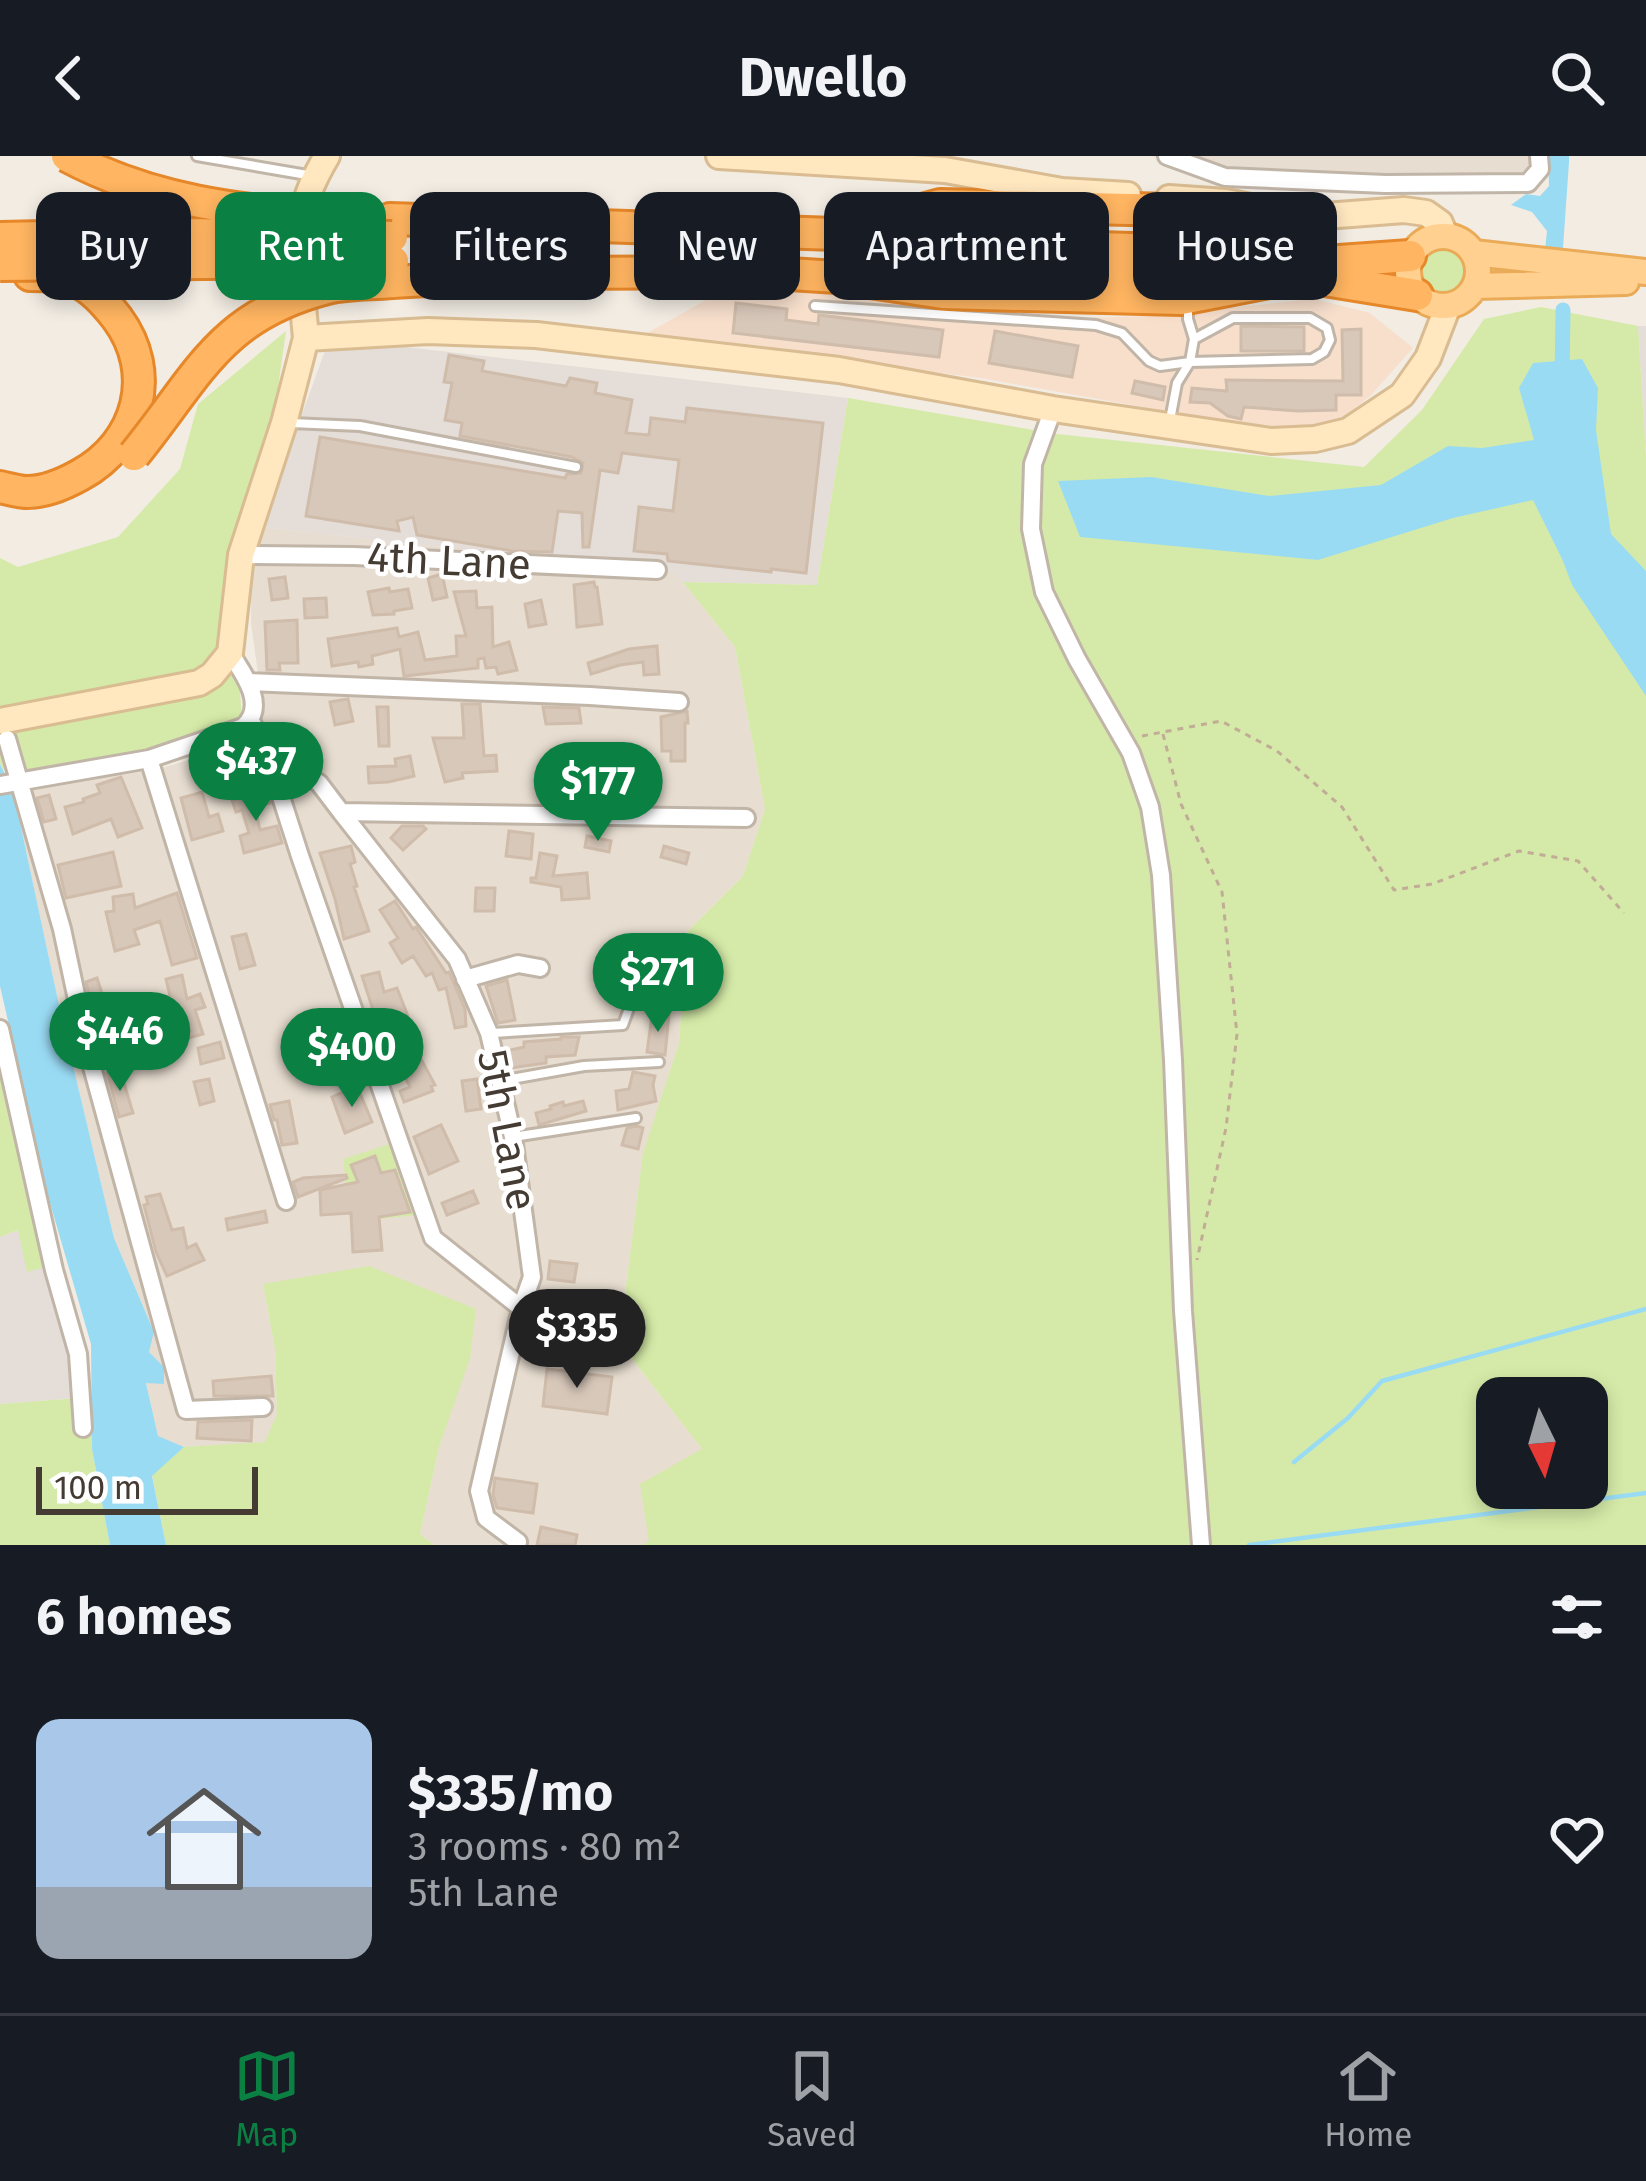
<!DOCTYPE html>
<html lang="en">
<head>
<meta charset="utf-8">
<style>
	body { margin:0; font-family:"Fira Sans",sans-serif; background:#242831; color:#f1f3f6; height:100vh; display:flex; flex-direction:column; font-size:45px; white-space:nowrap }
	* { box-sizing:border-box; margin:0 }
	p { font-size:39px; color:#9ea1a6 }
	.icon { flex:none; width:66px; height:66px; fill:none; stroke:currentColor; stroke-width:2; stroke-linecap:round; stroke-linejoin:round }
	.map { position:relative; height:1389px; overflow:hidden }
	.drawer { display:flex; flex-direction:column; background:#171b24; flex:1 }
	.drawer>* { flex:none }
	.hud { position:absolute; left:36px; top:36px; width:1575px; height:108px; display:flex; gap:24px }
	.needle { width:78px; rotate:175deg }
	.buttons { position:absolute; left:1476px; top:1221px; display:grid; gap:24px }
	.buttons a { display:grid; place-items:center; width:132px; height:132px; border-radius:24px; background:#171b24; box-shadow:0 6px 18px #0003; font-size:60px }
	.scale { position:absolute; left:36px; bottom:30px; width:222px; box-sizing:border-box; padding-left:12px; border:6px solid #443b33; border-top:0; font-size:33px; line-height:42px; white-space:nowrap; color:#443b33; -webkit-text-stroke:9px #fff; paint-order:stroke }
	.price { position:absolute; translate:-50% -102px; padding:0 27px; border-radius:42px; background:#0b8043; color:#fff; font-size:39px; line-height:78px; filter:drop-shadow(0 3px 6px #0008) }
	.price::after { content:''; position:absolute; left:50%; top:72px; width:36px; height:27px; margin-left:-18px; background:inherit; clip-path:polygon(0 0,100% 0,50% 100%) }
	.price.current { background:#222; color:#fff }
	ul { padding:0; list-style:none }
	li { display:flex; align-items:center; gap:36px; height:300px; padding:0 36px }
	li+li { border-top:3px solid #363941 }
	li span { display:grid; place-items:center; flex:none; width:336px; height:240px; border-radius:24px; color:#555 }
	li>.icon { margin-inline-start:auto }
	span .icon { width:144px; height:144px; fill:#fffc; stroke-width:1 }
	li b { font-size:51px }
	h2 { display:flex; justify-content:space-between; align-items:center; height:144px; padding:0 36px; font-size:51px }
	.pill { padding:0 42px; border-radius:24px; background:#171b24; box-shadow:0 6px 18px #0003; font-size:42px; line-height:108px }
	.pill.current { background:#0b8043; color:#fff }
	header { display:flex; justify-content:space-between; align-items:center; height:156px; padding:0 36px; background:#171b24; font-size:54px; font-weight:700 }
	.tabs { display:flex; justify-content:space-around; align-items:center; height:168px; border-top:3px solid #363941; background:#171b24; font-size:33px; color:#9ea1a6 }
	.tabs a { display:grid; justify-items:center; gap:6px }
	.tabs .current { color:#0b8043 }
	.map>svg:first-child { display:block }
</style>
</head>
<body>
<header><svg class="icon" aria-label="back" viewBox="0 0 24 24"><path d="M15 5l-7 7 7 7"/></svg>Dwello<svg class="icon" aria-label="search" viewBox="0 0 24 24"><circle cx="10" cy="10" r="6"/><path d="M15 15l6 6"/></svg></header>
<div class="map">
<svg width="1646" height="1389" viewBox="0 0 1646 1389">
	<rect width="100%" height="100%" fill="#f2ece3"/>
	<path fill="#e7ddd0" d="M1152,0H1546L1547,14L1542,26L1530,33L1224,28L1188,17Z
		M261,371L529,401L669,413L683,426L735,491L765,653L743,720L687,776L679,887L643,998L619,1186L702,1293L649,1386L643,1389H434L420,1378L439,1291L263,1128L275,1193L277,1258L265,1287L184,1291L158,1281L146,1226L148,1196L154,1176L114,1082L62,863L13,634L155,614L225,593L256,577L262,546L251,467V417Z"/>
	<path fill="#f7dfcc" d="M795,135L967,153L1080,162L1153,160L1314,143L1370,157L1413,192L1371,239L1346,260L1302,273L1254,271L981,222L642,180L720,136Z"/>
	<path fill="#e4ddd8" d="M1638,170H1646V302Z
		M405,191L848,242L817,429L683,426L669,413L529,401L261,371L325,195Z
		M18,1074L48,1110L71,1201L76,1242L0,1248V1081Z"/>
	<path fill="#d5eaa8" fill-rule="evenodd" d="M1422 115a22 22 0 1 1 44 0a22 22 0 1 1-44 0Z
		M1541,151L1638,170L1646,302V1389H643L649,1385L640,1328L702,1293L619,1186L643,997L679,887L687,776L743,720L765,653L735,491L683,426L817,429L848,242L1057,278L1364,311L1422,254L1484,163ZM1497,1242H1587V1332H1497Z
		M286,175L277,238L231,414L242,563L144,599L7,620L0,607V402L18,411L118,381L180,313L198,248Z
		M0,902L48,1110L27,1116L18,1074L0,1081Z
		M396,986L417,1059L351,1066L343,1003Z
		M369,1110L476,1153L470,1202L439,1291L420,1378L434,1389H166L152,1319L184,1291L265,1286L277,1258L275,1193L263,1128Z
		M92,1241V1293L110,1389H0V1248Z"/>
	<path fill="#9adbf4" d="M1548,0H1569V6L1563,92L1545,94L1547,75L1532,56L1511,49L1526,38L1540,40L1549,30Z
		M1582,203L1598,232L1596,274L1611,378L1646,415V540L1572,429L1563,405L1533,344L1453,362L1318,404L1080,381L1058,325L1151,321L1269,340L1381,329L1448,290L1482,292L1534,284L1519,232L1533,207Z
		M0,608L13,634L62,863L114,1082L154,1176L149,1196L164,1211V1228L146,1227L158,1280L184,1291L152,1320L166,1389H110L92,1293L91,1188L48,1040L0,830Z"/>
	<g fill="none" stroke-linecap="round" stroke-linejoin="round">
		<path stroke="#9adbf4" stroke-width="4.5" d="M1294,1306L1348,1262L1382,1225L1646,1153
			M1249,1389L1646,1337"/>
		<path stroke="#9adbf4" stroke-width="15" d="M1562,223L1563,154"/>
	</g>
	<path fill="#d8c8ba" stroke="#d0bcaa" stroke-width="3" d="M736,147L787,153L786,164L818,168L819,159L943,174L939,201L733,177Z
		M1241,170L1304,171V195H1241Z
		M1361,173V239H1336V254L1298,255L1244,251L1241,263L1228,260L1210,247L1190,246L1192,232L1227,235L1226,224L1343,225L1342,174Z
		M995,175L1078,190L1072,221L989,207Z
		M449,199L484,205L482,215L566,230L570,222L597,227L595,237L632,244L626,277L649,279L651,262L685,266L687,252L823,267L806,417L771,413V416L668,405L667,398L634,395L639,351L673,355L679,304L622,297L618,317L600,314L589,391H583L582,357L558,355L552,396L513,395L417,379L413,361L397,365L399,375L306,360L320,281L565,322L567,318L581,317L583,307L572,301L460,280L462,267L445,264L452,227L444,226Z
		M1135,225L1165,231L1163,244L1132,237Z
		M442,418L447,441L433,444L428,422Z
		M285,421L288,442L272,444L269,423Z
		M594,426L595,431H597L602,468L577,471L574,429Z
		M389,432L390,436L408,433L412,452L394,455V458L373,459L368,436Z
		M476,435L477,452L492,451L493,491L509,486L517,514L498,518L496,511L486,512L484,502L478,503V512L404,520L400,493L372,500L373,508L359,511L358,506L332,510L328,483L397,472L399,481L418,476L425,504L457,500L456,480H466L454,436Z
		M326,442L327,461L305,462L304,443Z
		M541,444L546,468L529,471L525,448Z
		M297,464L298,507H279L280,514H267L265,466Z
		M657,490L659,518L644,519L643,506L620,509L591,518L588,507L629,493Z
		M348,543L353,565L335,569L330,546Z
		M462,548H480L484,600L496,599L497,615L462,617L463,622L445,626L433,582H464Z
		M377,551H388L389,590H379Z
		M543,551L579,552L581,567L546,568Z
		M687,555L688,567H685V605H671V595H662L661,561Z
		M250,591L259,613L244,616L239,594Z
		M410,600L414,620L388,626L369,627L368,611L396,610L395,603Z
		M567,601L572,614L590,611L591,615L552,631L553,639L541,641L538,619L559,616L555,607Z
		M121,621L142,672L118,681L111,663L73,678L65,651L84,646L83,643L100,637L97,629Z
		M266,635L270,647L255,651L260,674L277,670L282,687L244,697L240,680L249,677L242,654L236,656L232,644Z
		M202,636L209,661L218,658L223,675L192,684L181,642Z
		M49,639L56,663L44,666L37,642Z
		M402,670H423L426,673L403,694L391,682Z
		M509,675L533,678L531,703L506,700Z
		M587,680L611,685L609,696L585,691Z
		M351,690L355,706L350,708L357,730L354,731L369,775L344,783L335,743L320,697Z
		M664,690L689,697L686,708L661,701Z
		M113,696L121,730L66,742L58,709Z
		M540,697L557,700L553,720L587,717L589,742L562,744L561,731L531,726V722H536Z
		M476,732H495L494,755H475Z
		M177,737L197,802L172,809L160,765L134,774L139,788L115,795L106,756L114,755L113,741L133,738L135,752Z
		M395,745L413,773L416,771L446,817L449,816L465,853L466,870L455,872L446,832L439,834L432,817L426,820L413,800L402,807L390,787L398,782L380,754Z
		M246,778L255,809L240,813L232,781Z
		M379,816L384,836L397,832L414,876L400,881L406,897L384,902L372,868L377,866L362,820Z
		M182,819L187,843L200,838L205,851L195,854L203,878L182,884L180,876L153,881L145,846L170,840L166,823Z
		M97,822L104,844L91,848L86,826Z
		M507,824L515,864L498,867L486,830Z
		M669,859L665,899L647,896L652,860Z
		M561,881H579L575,899L546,901V907L510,912L506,895L524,891V886L561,883Z
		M220,886L224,902L201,908L198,892Z
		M421,903L435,929L431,930L433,935L404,946L400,935L410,931L401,913Z
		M120,914L133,957L119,961L107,917Z
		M633,916L655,920L653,929L656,945L618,954L616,935L629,933Z
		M209,923L214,945L200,949L194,926Z
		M477,923L481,953L466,955L462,925Z
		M357,930L372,966L345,977L332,941Z
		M289,945L297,987L282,989L277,964H274L270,949Z
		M583,945L586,955L539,969L536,957L551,953L550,950L563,946L564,950Z
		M441,969L458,1005L429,1018L414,981Z
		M637,970L643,972L638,993L622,989L627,972Z
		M375,1000L381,1017L395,1014L410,1056L379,1061L382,1094L353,1096L351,1057L321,1059L320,1034L358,1026L351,1009Z
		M346,1019L347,1022L298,1041L293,1026L303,1022Z
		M473,1035L478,1047L447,1059L442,1047Z
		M160,1038L172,1074L183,1072L187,1092L196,1088L204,1104L167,1120L156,1096L144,1049L148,1048L146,1041Z
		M265,1055L267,1066L228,1074L226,1063Z
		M550,1105L577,1108L574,1126L548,1123Z
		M575,1140L592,1146L583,1174L566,1169Z
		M547,1213L612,1221L607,1258L543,1250Z
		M271,1220L273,1240H214L213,1225Z
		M252,1264L251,1285L197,1282L198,1266Z
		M495,1322L537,1328L533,1357L497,1352L493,1339Z
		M541,1371L577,1379L575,1389H537Z"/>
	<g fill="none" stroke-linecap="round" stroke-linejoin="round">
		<defs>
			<path id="lane" d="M197,0L313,20
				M815,150L1096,169L1122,177L1149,205L1160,210L1190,206L1312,203L1324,196L1330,184L1327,172L1310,162H1233L1194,183
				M1170,264L1177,227L1190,206L1194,183L1188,163V147
				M291,267L360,270L576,311
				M492,877L623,869L645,808
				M500,925L584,910L659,906
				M513,981L636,962"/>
			<path id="street" d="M1167,0L1225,21L1385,28L1528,27L1540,13L1539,0
				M1053,253L1033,308L1031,373L1044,436L1077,503L1131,597L1150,651L1161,719L1173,904L1183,1155L1201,1389
				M241,399L354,400L657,414
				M250,526L590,540L679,546
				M251,565L266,594L300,700L433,1082L521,1152
				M7,583L62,773L89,900L186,1254L263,1251
				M266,594L319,627L341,656L746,662
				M149,603L286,1045
				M0,629L149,603L243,571C268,551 244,518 230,497
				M341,656L457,803L489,877L513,981L532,1121L521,1152L479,1335L486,1362L518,1386
				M465,823L518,808L540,812
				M0,873L54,1114L78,1198L83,1272"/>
			<path id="secondary" d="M719,0L945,14L1062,35L1128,39
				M1169,42L1226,46L1276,56L1325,60L1404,54L1426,57L1440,67L1445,79
				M299,76C303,47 312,25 327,0
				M306,182L428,175L536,179L839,214L1053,253L1271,285L1315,283L1348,275L1402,239L1428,202L1448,150
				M0,565L199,527L212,519L230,497L241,399L284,267L306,182L301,128"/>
			<path id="primary" d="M1408 115a35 35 0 1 1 70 0a35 35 0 1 1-70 0Z
				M1474,97L1646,116
				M1475,130L1626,126"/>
			<path id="highway" d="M390,63L835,78L940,49L1175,54L1200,60L1298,108
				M850,88L872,85L1264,97
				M1297,108L1410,100
				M868,109L1240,119
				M1280,122L1300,120L1417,139
				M392,126L547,117L759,116L837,121L943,137L1181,143L1300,120
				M0,331C9,333 19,336 27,336C46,336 64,328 80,319C139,287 158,217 117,162C107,149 92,132 76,125C63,120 44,119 30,119"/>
		</defs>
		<use href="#lane" stroke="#c1b5a8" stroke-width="14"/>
		<use href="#street" stroke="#c1b5a8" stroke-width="22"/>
		<use href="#secondary" stroke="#d9bc91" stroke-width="30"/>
		<use href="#primary" stroke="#eaab59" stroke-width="30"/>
		<use href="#highway" stroke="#e68729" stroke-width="36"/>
		<path stroke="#c1ac95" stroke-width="3" stroke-dasharray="6 6" stroke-linecap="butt" d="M1163,578L1181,648L1222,736L1237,878L1226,972L1197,1104
			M1142,580L1221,565L1277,595L1342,651L1394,734L1432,728L1519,695L1578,705L1624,757"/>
		<use href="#lane" stroke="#fff" stroke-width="8"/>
		<use href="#street" stroke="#fff" stroke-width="16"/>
		<use href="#secondary" stroke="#ffe7c0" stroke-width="24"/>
		<use href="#primary" stroke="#ffd08f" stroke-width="24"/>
		<use href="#highway" stroke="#ffb561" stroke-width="30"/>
		<defs>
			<path id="highway-bridge" d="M67,0C149,44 242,57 334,60
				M0,82L178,78L392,81
				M0,109L393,105
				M134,299C199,219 219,160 327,132C348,127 371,128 392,126"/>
		</defs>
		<use href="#highway-bridge" stroke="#e68729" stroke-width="36" stroke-linecap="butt"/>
		<use href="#highway-bridge" stroke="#ffb561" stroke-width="30"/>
	</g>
	<g text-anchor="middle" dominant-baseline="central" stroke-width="9" stroke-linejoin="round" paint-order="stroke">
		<g font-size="42" fill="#443b33" stroke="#fff">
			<text transform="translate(449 405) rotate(3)">4th Lane</text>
			<text transform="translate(507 974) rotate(79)">5th Lane</text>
		</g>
	</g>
</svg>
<div class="buttons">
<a><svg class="needle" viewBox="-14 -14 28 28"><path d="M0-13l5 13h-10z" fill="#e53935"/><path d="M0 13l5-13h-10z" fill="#9ea1a6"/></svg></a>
</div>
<div class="scale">100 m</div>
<b class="price" style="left:256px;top:668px">$437</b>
<b class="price" style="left:598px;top:688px">$177</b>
<b class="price" style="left:658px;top:879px">$271</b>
<b class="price" style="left:120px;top:938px">$446</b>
<b class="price" style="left:352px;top:954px">$400</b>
<b class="price current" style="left:577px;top:1235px">$335</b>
<div class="hud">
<a class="pill">Buy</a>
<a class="pill current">Rent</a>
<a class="pill">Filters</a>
<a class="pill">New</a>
<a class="pill">Apartment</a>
<a class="pill">House</a>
</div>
</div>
<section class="drawer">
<h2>6 homes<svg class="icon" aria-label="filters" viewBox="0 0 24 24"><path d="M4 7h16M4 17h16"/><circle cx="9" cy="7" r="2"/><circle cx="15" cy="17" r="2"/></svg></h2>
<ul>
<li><span style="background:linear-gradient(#a9c7e8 70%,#9aa5b1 0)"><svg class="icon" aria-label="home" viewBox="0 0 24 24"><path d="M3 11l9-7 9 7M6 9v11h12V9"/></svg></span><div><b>$335/mo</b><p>3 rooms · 80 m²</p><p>5th Lane</p></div><svg class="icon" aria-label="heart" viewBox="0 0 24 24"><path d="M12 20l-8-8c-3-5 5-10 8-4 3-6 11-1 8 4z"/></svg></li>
</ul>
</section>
<nav class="tabs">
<a class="current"><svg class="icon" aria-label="map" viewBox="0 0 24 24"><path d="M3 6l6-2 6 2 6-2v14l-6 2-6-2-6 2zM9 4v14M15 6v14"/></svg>Map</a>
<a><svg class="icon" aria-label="saved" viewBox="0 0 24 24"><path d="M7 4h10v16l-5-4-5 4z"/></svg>Saved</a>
<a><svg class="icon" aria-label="home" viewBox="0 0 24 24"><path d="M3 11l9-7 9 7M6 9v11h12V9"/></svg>Home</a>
</nav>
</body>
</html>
